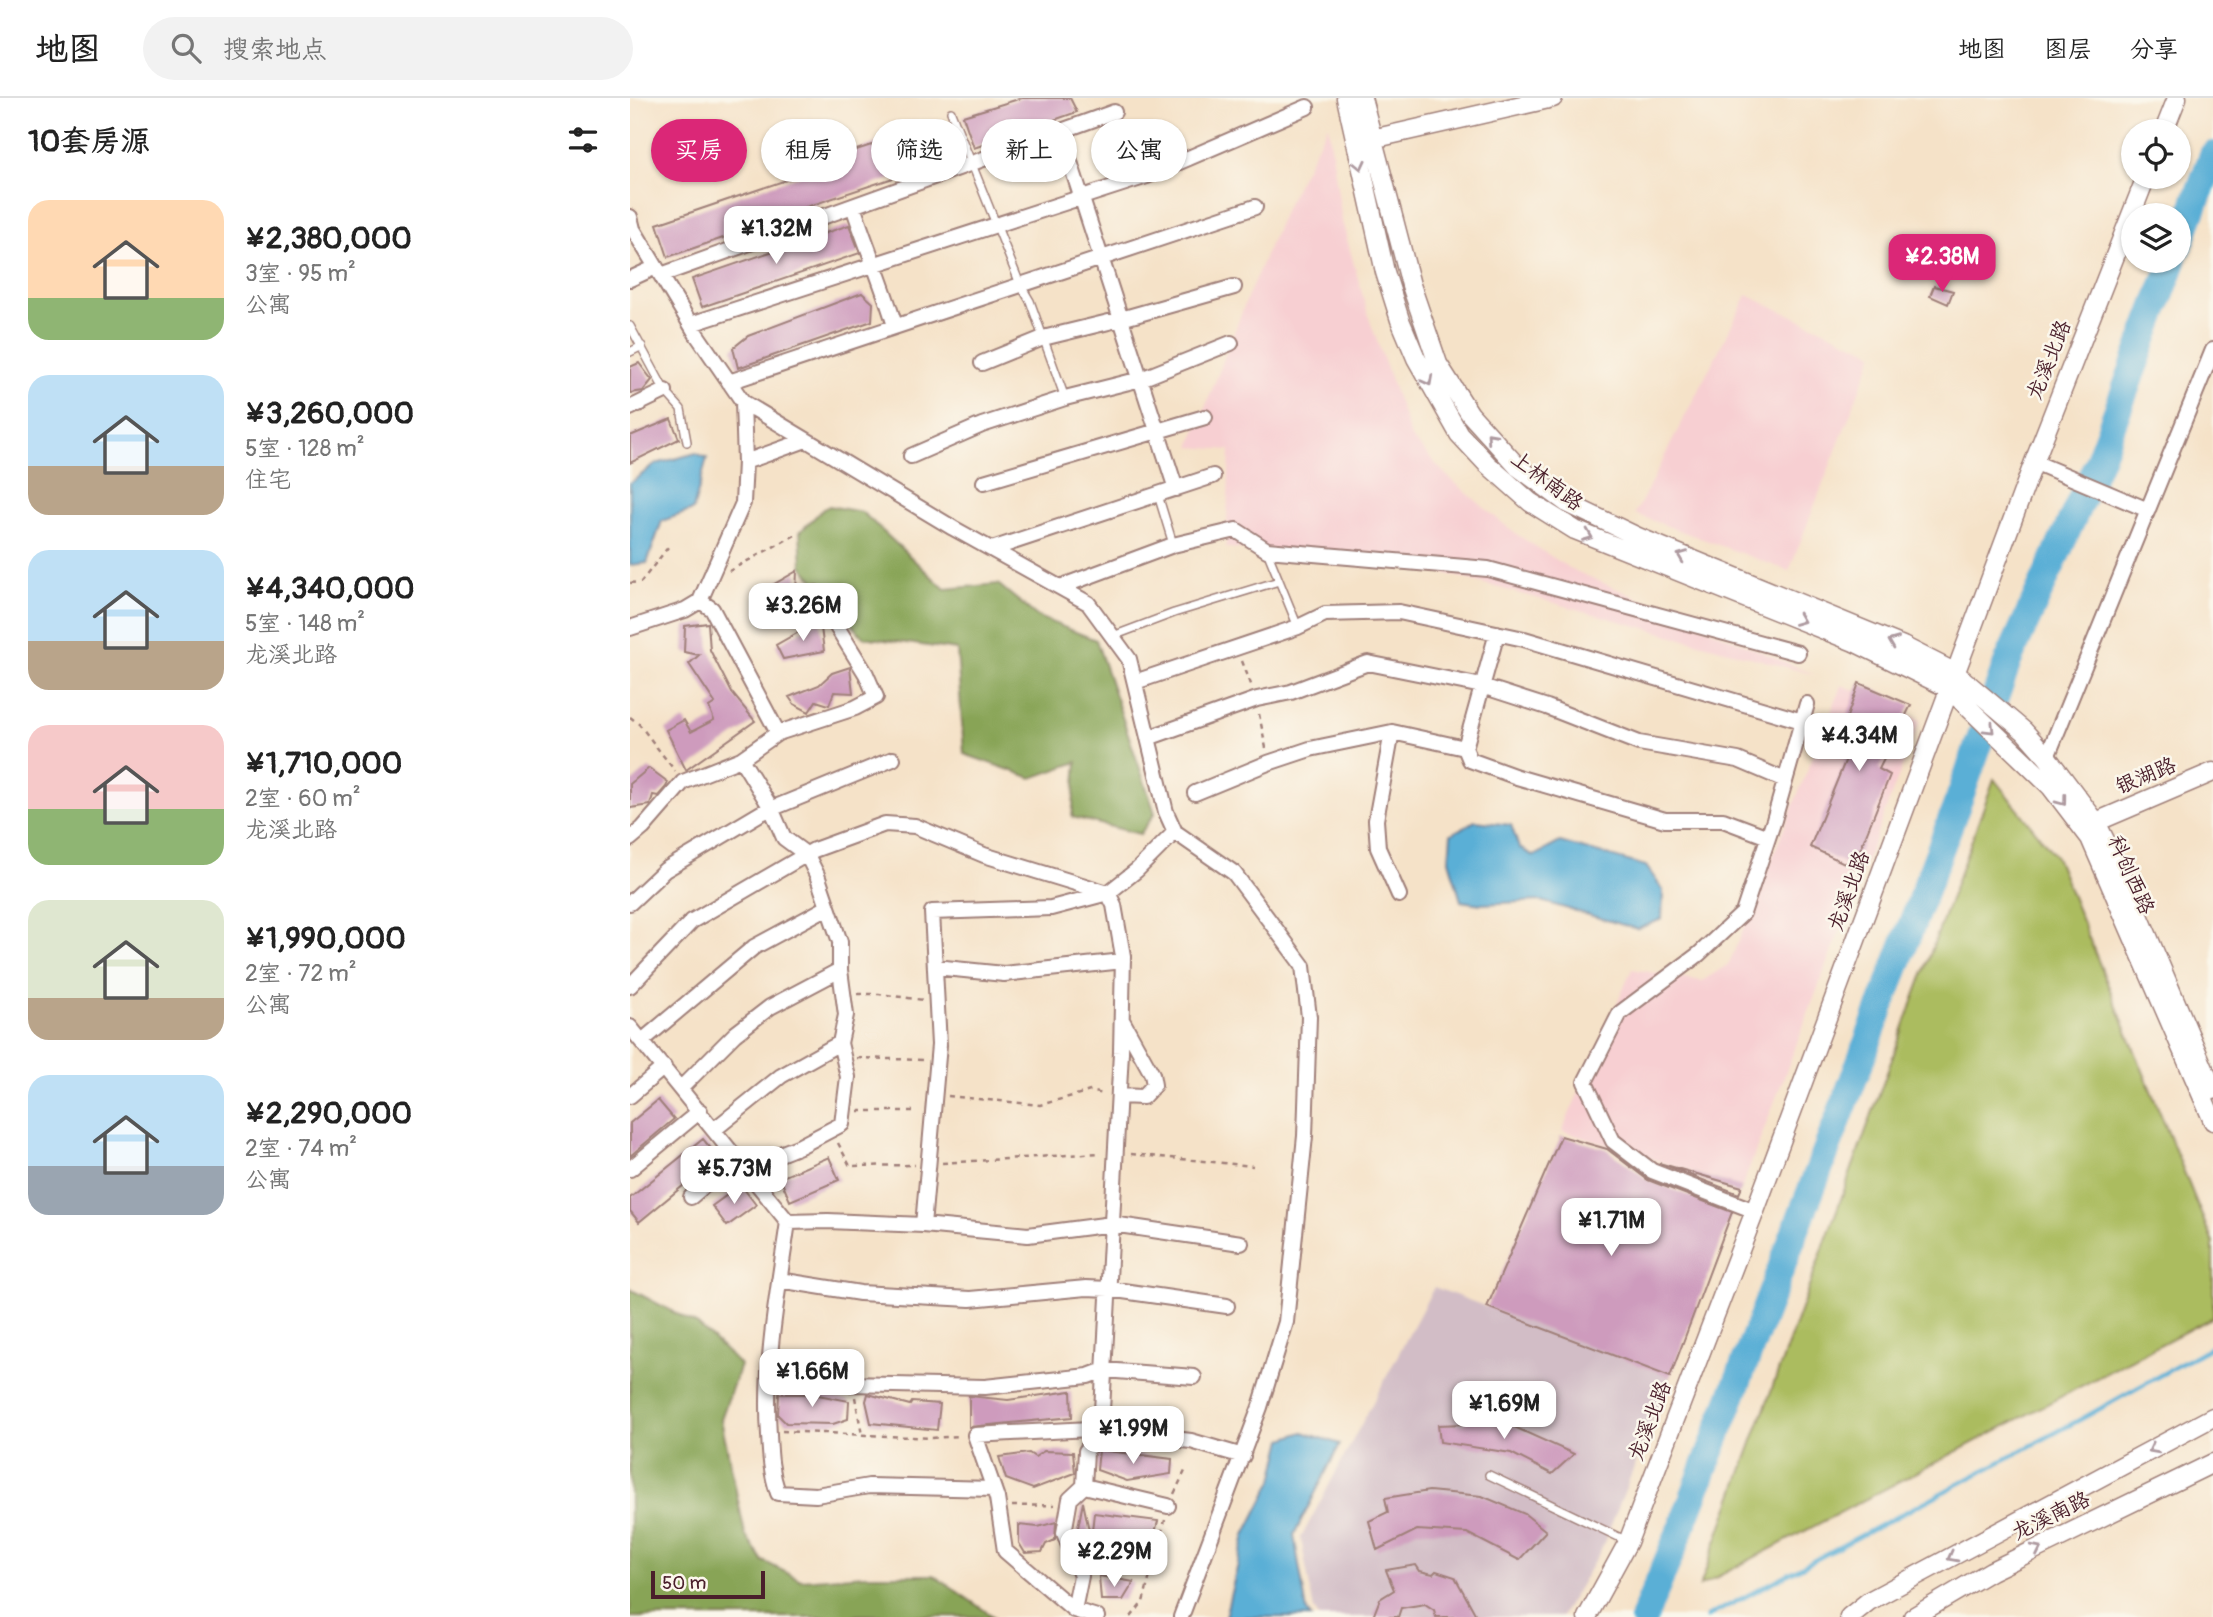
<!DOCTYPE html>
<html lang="zh">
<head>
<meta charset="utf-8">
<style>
	body { margin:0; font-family:Pangolin,"LXGW WenKai TC",sans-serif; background:#f2f2f2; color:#222; height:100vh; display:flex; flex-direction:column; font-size:26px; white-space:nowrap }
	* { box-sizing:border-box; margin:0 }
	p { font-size:23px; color:#767676 }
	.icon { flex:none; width:38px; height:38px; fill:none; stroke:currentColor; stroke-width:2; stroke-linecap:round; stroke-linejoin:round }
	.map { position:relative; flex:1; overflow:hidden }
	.panel { display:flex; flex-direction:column; background:#fff; width:630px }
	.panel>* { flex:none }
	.banner { position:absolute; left:21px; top:21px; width:665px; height:63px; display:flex; gap:14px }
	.buttons { position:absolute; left:1491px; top:21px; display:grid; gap:14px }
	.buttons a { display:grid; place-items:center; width:70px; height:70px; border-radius:50%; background:#fff; box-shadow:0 2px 5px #0004; font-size:35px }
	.scale { position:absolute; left:21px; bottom:18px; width:114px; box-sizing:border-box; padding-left:7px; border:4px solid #4a1f2b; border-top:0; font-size:19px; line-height:24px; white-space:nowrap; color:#4a1f2b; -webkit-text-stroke:5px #fbf7ec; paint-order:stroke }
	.price { position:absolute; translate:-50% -60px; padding:0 16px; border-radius:14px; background:#fff; color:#222; font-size:23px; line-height:46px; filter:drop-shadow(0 2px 4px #0008) }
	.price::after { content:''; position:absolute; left:50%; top:42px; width:21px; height:16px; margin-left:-10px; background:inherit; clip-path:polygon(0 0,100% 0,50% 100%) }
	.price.current { background:#db2777; color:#fff }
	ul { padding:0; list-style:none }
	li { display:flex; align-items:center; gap:21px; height:175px; padding:0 28px }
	li span { display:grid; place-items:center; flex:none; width:196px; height:140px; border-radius:21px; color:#555 }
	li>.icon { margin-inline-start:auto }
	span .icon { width:84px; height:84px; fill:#fffc; stroke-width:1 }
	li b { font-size:30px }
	h2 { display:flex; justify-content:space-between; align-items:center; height:84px; padding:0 28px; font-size:30px }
	.tag { padding:0 24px; border-radius:32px; background:#fff; box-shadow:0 2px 5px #0004; font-size:24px; line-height:63px }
	.tag.current { background:#db2777; color:#fff }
	header { display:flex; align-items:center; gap:42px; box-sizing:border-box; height:98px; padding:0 35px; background:#fff; border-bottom:2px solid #e0e0e0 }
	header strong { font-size:33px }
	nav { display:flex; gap:38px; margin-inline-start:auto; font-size:24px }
	.search { width:490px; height:63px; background:#f2f2f2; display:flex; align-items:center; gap:18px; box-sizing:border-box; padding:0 24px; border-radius:38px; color:#767676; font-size:26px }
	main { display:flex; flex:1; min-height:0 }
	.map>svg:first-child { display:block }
</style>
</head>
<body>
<header>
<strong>地图</strong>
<div class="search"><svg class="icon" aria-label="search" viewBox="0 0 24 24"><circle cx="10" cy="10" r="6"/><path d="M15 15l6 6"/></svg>搜索地点</div>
<nav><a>地图</a><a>图层</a><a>分享</a></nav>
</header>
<main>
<section class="panel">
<h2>10套房源<svg class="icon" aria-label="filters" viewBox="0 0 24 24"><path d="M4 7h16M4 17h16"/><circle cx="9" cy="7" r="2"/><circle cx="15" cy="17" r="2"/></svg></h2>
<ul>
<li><span style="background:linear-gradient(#ffd9b3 70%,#8fb573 0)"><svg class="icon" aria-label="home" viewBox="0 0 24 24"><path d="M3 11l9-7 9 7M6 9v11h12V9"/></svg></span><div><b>¥2,380,000</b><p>3室 · 95 m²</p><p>公寓</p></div></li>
<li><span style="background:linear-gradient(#bfe0f5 65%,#b9a48a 0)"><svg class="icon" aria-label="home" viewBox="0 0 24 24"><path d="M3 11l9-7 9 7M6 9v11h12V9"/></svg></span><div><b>¥3,260,000</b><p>5室 · 128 m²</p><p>住宅</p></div></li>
<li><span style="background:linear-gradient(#bfe0f5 65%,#b9a48a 0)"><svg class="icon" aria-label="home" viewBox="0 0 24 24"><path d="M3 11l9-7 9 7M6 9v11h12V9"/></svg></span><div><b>¥4,340,000</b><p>5室 · 148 m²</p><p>龙溪北路</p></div></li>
<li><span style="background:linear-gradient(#f6c9c9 60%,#8fb573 0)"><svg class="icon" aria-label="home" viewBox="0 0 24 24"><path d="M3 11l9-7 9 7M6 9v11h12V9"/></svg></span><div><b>¥1,710,000</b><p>2室 · 60 m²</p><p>龙溪北路</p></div></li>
<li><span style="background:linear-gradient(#dfe7d0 70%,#b9a48a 0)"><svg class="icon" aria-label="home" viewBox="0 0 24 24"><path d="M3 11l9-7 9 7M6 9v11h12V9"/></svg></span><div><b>¥1,990,000</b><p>2室 · 72 m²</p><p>公寓</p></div></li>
<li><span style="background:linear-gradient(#bfe0f5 65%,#9aa5b1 0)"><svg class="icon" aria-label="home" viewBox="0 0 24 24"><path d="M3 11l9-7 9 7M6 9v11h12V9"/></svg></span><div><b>¥2,290,000</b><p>2室 · 74 m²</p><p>公寓</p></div></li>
</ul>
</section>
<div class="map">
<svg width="1583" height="1519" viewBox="0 0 1583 1519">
	<rect width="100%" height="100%" fill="#fbf7ec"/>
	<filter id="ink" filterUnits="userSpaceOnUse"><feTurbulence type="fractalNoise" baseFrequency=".0143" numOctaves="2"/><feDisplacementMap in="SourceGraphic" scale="14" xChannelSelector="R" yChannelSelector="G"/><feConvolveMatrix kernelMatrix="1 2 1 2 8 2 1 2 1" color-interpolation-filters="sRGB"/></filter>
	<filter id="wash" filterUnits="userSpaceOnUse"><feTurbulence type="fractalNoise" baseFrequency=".00686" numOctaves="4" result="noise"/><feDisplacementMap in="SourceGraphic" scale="28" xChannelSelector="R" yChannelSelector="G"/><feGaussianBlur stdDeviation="1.57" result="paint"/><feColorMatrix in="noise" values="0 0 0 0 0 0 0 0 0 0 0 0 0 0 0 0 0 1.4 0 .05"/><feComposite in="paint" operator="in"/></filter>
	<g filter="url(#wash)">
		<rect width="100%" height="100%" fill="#f5e2c8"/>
		<path fill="#f7cfd2" d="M698,27L712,123L739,220L781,339L816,377L883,434L941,471L1185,577L753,458L596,450L600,352L560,349L618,198L656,108Z
			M1117,197L1244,255L1159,473L1005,416Z
			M1212,587L1290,622L1112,1089L932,1033L1002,871L1072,883L1099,866Z"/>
		<path fill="#d2bdc6" d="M804,1189L1040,1279L971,1452L931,1519H689L684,1512L671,1440Z"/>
		<path fill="#abbc5f" stroke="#7a6e45" stroke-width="2" d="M1364,681L1426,759L1583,1145V1219L1070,1488Z"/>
		<path fill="#88a456" stroke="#696240" stroke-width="2" d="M199,408L232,414L315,491L368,486L408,519L466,542L525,715L510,736L442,719L447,664L402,680L334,656L327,552L233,539L172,468L170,434L192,412Z
			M0,1191L68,1227L110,1267L91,1321L115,1436L133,1463L171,1482L235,1477H303L364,1519L229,1517L222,1519H0Z"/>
		<path fill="#5aafd6" stroke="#526780" stroke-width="2" d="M66,355L77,360L63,412L32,423L17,465L0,467V385L26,366Z
			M845,723L881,727L889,750L904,758L930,744L1016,768L1033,792L1032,821L1007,831L911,803L851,806L831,803L819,762L821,736Z
			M673,1334L710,1346L664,1437L677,1514L681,1519H595L615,1437L643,1382L653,1341Z"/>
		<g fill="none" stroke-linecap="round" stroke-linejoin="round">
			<path stroke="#5aafd6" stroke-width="4.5" d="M1077,1519L1455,1319L1583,1248"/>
			<path stroke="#5aafd6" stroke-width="28" d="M1549,148L1583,57
				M1014,1519L1051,1431L1219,993L1331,696L1378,563L1469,362L1543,163"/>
		</g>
		<g id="blocks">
			<path fill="#ce9bbd" d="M392,0H440L447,14L344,50L333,18Z
				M311,24L323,60L176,109L177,111L38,159L27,126L177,75L175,69Z
				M219,127L230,155L72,209L62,181Z
				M1304,188L1323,193L1318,206L1300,198Z
				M232,195L243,205L242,223L108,270L103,250L118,238Z
				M9,265L22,282L13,293L0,295V269Z
				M41,321L49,341L0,365V338Z
				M167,473L166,494L146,511L127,496Z
				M190,522L194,553L153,561L146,547Z
				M78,525L80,552L102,595L125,623L56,672L36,632L54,622L61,634L84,622L79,609L85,605L59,566L69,557L54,554L55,528Z
				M220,569L223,595L204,594L199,607L186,603L179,614L164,606L159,599L189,587L202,575Z
				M1229,585L1281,607L1249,671L1260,677L1223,769L1180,749L1216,661L1204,656Z
				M19,670L38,684L36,689L28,698L23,697L20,707L0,710V686Z
				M28,1002L44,1021L0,1058V1025Z
				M931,1038L977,1051L1018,1082L1102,1114L1040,1279L857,1209Z
				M73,1041L88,1059L9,1124L0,1113V1100Z
				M199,1059L209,1082L160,1103L150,1080Z
				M1029,1065L1112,1089L1109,1096Z
				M111,1087L126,1107L97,1128L82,1108Z
				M441,1293L442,1319L339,1329V1298L378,1302Z
				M149,1296H183L219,1303L218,1321L203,1326L156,1325L148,1317Z
				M238,1296L280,1307L282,1304L310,1306L307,1332L241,1325L236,1303Z
				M839,1315L862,1319L944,1356L922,1376L881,1355L810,1344L808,1327L835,1326Z
				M469,1352L542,1361L541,1376L497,1383L467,1372Z
				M414,1353L443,1354L445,1375L403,1391L376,1381L369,1359L399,1355L405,1359Z
				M799,1393L852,1398L895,1416L916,1433L889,1462L837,1435L787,1432L747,1452L739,1423L758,1414L755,1400Z
				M453,1404L461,1442L446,1440Z
				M464,1415L528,1423L523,1443L507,1447L461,1442Z
				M426,1424L425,1442L416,1446L412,1454L395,1455L389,1445V1427L408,1429Z
				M786,1467L790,1473L803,1476L806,1473L825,1479L847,1519H806L804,1512L795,1506L771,1510L768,1519H743L750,1501L764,1492L756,1472Z
				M469,1478L504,1484L493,1502H471Z"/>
		</g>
	</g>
	<g filter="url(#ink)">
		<use href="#blocks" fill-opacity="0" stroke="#a0807a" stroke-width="2"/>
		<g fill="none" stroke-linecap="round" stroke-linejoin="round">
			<defs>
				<path id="service" d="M321,14L390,186L400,203L435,300
					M0,228L35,293L51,311L57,344
					M0,254L12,248
					M528,397L543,446
					M637,453L668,529
					M483,538L544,515L649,483
					M859,1377L997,1443"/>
				<path id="minor" d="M430,33L546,391
					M223,108C236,148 253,187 265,228
					M0,119L3,131L67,237L113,304L323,430L458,505L499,561L536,714L545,734L604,775L673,868L679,919L675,1038L656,1224L630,1309L551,1519
					M31,177L484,14
					M0,181L26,169
					M61,226L517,78L677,9
					M352,265L413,240L491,221L604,189
					M99,284L625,109
					M0,310L35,293
					M281,358L352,327L435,300L511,281L601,245
					M115,364L176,342
					M1404,364L1518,412
					M354,384L575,319
					M362,451L583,378
					M430,489L543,447L606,432L637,452L858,471L1168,555
					M70,503L82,511L148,635
					M0,530L55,512L70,503L113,405L115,364L113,304
					M505,584L668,529L695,516L769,514L894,541L1172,623
					M762,634L746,722L748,750L769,797
					M518,640L627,601L661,594L738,565L852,588L917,609L1009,645L1108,662L1155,682
					M835,650L867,535
					M1417,659L1583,252
					M111,661L141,710L154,740L177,757L187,777L210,844V872L216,917L210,945L218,979L212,1026L170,1048L115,1070
					M565,695L638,665L680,651L762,634L835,650L840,662L887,679L1035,722H1093L1138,739
					M0,741L13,730L53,684L111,661L148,635L225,610L246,599L236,576L186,495
					M0,805L35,772L131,715L263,661
					M305,869L374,876L493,863
					M0,888L62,823L184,752L255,726L285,728L354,757L478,795L484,807L493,858L491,954L471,1332L456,1353L454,1388L440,1401L434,1435L451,1478L444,1512
					M0,929L158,1124C148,1194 134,1265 139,1337C140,1357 141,1375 148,1395L186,1397L239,1388L364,1391
					M12,943L124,849L198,809
					M51,990L105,936L140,909L210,872
					M0,998L34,969
					M489,998L513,999L524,987L522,976L492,922
					M85,1031L151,978L210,945
					M0,1071L70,1013
					M61,1099L107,1060
					M1125,1113L1022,1073L983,1043L955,984L990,915L1069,856L1113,815L1144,722L1177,606
					M158,1124L198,1123L293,1127L398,1137L482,1126L611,1145
					M293,1127L309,947L302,814L421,810L478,795L507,772L545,734
					M149,1182L230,1195L340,1201L456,1190L479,1191L597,1208
					M139,1271L218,1286L355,1289L458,1278L474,1272L564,1279
					M454,1388L538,1408
					M467,1519L444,1512L375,1453L367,1400L345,1337L460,1331L561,1343L613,1358"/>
				<path id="tertiary" d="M716,0L755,174L770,222L786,260L829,336L857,366L900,404L945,432L1224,544L1318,590L1421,689L1460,740L1583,1023
					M732,0L781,187L808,266L840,316L888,369L937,405L1008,439L1273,548L1324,574L1394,633L1417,659L1466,724L1489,770L1583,992
					M1534,33L1547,0
					M742,41L923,0
					M1466,724L1583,674
					M957,1519L998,1444L1125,1113L1404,364L1516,79
					M1219,1519L1239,1503L1583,1319
					M1283,1519L1361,1473L1583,1365"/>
			</defs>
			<use href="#service" stroke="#a0807a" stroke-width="10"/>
			<use href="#minor" stroke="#a0807a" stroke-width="18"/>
			<use href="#tertiary" stroke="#a0807a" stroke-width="21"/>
			<path stroke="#a0807a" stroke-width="2.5" stroke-dasharray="5 5" stroke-linecap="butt" d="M99,473L167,436
				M0,485L11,484L39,448
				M612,563L622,589
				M629,616L636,650
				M0,619L9,626L45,673
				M227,896H249L293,902
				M227,960L294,962
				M318,998L410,1007L460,993L473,996
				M228,1013H288
				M208,1045L220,1068L285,1067
				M501,1056L623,1068
				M312,1065L470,1055
				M225,1299L232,1337
				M152,1333L301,1340L331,1338
				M544,1396L556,1371
				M382,1408L424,1407
				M501,1519L513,1504L535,1422"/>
			<use href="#service" stroke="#fff" stroke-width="7"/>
			<use href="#minor" stroke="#fff" stroke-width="14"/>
			<use href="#tertiary" stroke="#fff" stroke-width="18"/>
		</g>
		<defs><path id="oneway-chevron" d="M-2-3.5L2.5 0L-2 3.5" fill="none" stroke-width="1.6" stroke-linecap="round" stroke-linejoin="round" transform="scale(1.75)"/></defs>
		<g stroke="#ae9aa0">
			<use href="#oneway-chevron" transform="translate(730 67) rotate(77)"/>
			<use href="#oneway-chevron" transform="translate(798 283) rotate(62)"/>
			<use href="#oneway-chevron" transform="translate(861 339) rotate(-132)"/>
			<use href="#oneway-chevron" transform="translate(958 438) rotate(22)"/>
			<use href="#oneway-chevron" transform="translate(1052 458) rotate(-158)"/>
			<use href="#oneway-chevron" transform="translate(1170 522) rotate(22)"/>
			<use href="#oneway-chevron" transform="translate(1263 544) rotate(-158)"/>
			<use href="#oneway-chevron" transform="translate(1360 631) rotate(45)"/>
			<use href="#oneway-chevron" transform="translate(1432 703) rotate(53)"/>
			<use href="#oneway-chevron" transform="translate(1523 1351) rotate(152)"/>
			<use href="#oneway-chevron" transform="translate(1407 1451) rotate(-26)"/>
			<use href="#oneway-chevron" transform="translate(1322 1459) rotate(152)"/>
		</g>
	</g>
	<g text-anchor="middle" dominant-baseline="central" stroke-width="5" stroke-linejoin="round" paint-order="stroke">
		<g font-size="21" fill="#4a1f2b" stroke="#fbf7ec">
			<text transform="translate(1419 262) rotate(-68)">龙溪北路</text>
			<text transform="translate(917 383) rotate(37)">上林南路</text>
			<text transform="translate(1516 678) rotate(-23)">银湖路</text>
			<text transform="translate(1501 777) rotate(66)">科创西路</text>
			<text transform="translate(1219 793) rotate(-70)">龙溪北路</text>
			<text transform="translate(1020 1323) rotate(-69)">龙溪北路</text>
			<text transform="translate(1421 1418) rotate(-26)">龙溪南路</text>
		</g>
	</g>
</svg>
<div class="buttons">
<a><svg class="icon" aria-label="locate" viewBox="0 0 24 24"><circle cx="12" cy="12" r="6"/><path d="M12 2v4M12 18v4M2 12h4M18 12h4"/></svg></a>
<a><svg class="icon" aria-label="layers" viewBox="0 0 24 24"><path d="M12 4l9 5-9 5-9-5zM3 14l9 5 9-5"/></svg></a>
</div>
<div class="scale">50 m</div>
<b class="price" style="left:146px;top:168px">¥1.32M</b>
<b class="price current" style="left:1312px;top:196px">¥2.38M</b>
<b class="price" style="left:173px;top:545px">¥3.26M</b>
<b class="price" style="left:1229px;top:675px">¥4.34M</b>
<b class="price" style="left:104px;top:1108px">¥5.73M</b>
<b class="price" style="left:981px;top:1160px">¥1.71M</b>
<b class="price" style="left:182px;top:1311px">¥1.66M</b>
<b class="price" style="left:874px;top:1343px">¥1.69M</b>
<b class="price" style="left:503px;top:1368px">¥1.99M</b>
<b class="price" style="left:484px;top:1491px">¥2.29M</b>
<div class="banner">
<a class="tag current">买房</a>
<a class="tag">租房</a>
<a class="tag">筛选</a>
<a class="tag">新上</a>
<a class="tag">公寓</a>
</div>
</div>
</main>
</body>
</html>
